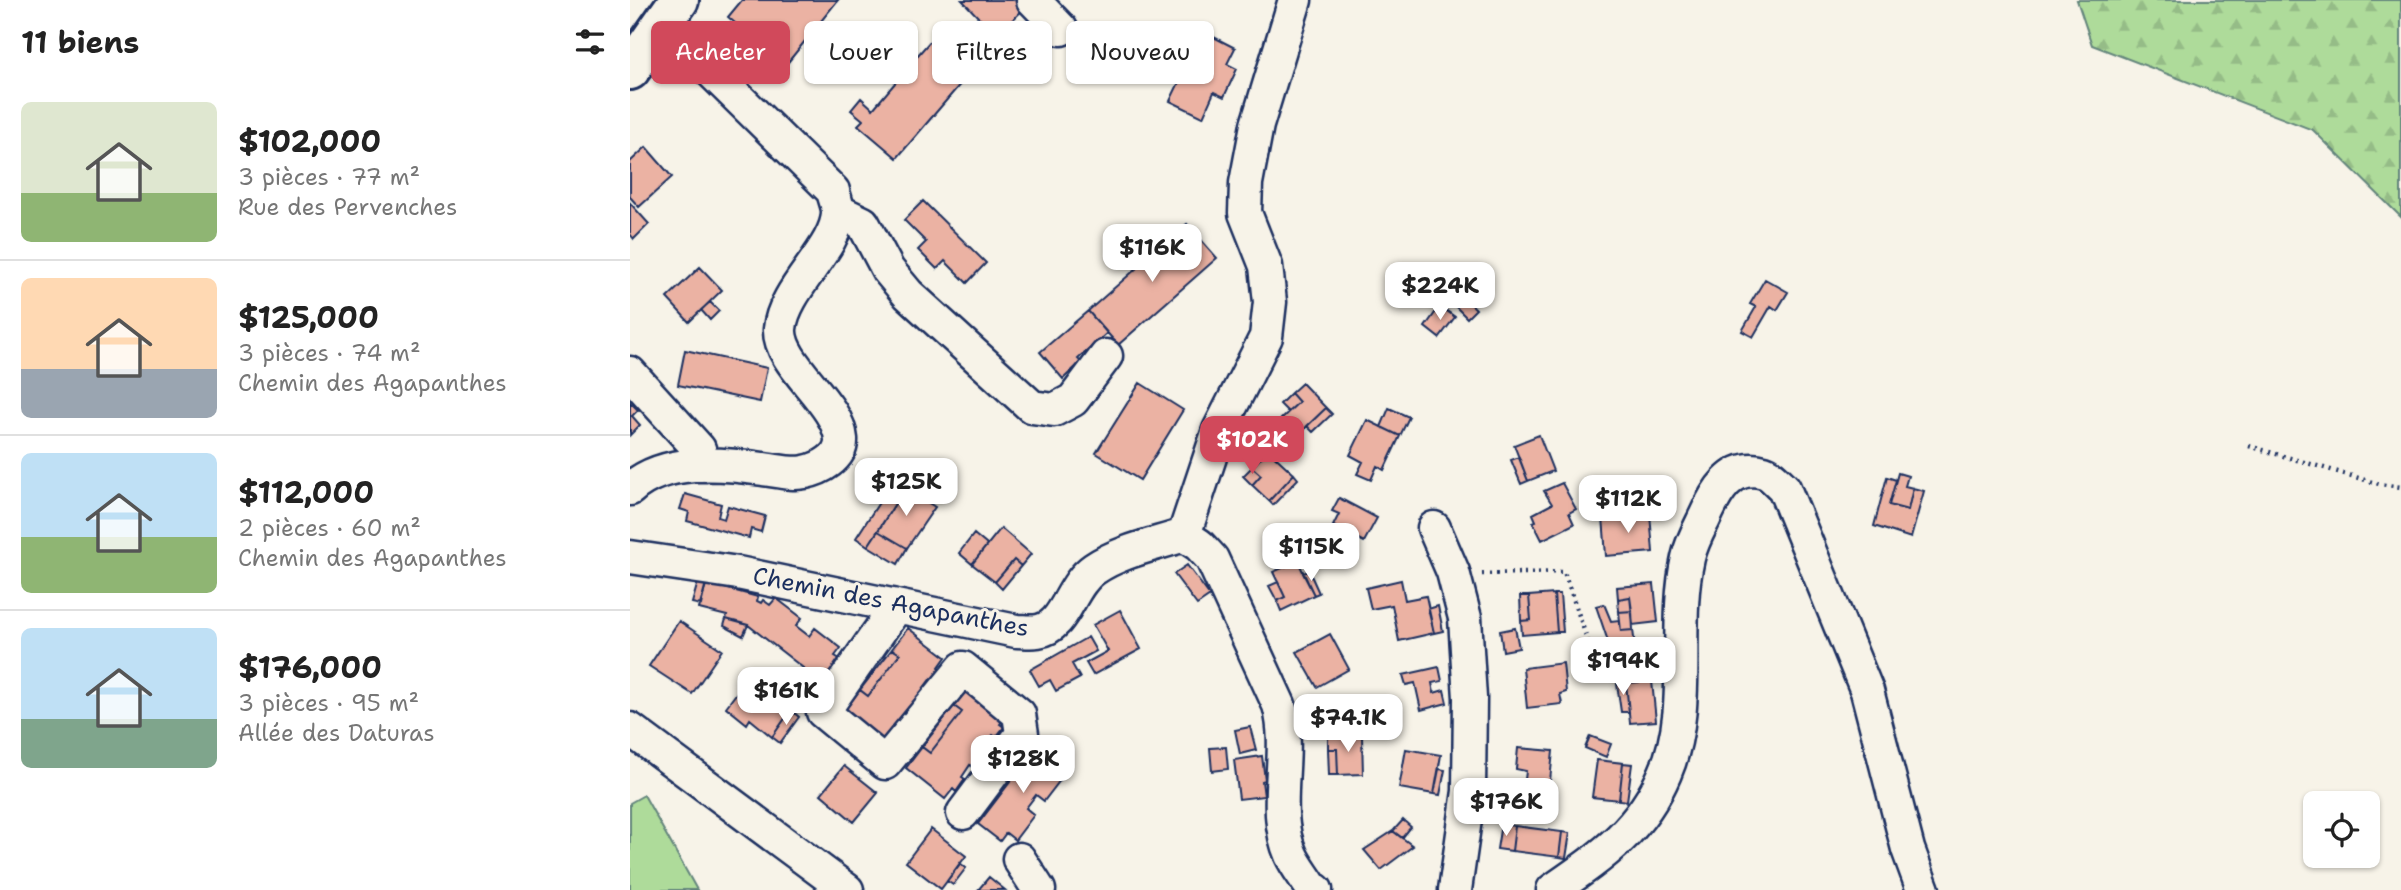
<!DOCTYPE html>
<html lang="fr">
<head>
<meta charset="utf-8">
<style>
	body { margin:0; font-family:"Shantell Sans",sans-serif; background:#f6f6f6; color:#222; height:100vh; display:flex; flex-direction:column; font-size:26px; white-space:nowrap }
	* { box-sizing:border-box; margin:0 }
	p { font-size:23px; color:#767676 }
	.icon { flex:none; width:38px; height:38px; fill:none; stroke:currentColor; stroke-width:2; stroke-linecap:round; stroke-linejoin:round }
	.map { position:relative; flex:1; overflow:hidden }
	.drawer { display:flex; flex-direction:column; background:#fff; width:630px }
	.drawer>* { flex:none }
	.hud { position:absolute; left:21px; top:21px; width:665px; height:63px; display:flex; gap:14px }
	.buttons { position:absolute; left:1673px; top:791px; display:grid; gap:14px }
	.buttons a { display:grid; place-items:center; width:77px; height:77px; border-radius:10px; background:#fff; box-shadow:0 2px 5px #0004; font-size:35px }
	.price { position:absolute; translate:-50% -60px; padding:0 16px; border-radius:14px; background:#fff; color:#222; font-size:23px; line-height:46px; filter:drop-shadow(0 2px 4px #0008) }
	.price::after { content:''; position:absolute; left:50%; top:42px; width:21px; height:16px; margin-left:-10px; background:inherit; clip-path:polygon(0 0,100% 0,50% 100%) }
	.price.active { background:#d1495b; color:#fff }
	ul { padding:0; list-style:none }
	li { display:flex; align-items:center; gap:21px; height:175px; padding:0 21px }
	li+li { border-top:2px solid #e0e0e0 }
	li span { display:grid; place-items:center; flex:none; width:196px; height:140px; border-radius:10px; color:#555 }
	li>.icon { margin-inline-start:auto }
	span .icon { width:84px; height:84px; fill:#fffc; stroke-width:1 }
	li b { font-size:30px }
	h2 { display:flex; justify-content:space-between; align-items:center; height:84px; padding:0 21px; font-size:30px }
	.tag { padding:0 24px; border-radius:10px; background:#fff; box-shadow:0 2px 5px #0004; font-size:24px; line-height:63px }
	.tag.active { background:#d1495b; color:#fff }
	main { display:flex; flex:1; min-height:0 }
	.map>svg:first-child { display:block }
</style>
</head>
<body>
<main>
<section class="drawer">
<h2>11 biens<svg class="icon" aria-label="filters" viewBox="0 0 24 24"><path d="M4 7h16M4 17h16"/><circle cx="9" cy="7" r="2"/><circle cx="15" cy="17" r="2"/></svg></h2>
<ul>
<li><span style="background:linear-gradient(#dfe7d0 65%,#8fb573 0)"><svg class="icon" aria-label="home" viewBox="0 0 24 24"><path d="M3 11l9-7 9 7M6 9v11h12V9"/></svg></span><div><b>$102,000</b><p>3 pièces · 77 m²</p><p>Rue des Pervenches</p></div></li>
<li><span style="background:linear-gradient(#ffd9b3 65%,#9aa5b1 0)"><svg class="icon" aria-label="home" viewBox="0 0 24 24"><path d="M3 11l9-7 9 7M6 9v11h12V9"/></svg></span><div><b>$125,000</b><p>3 pièces · 74 m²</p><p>Chemin des Agapanthes</p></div></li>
<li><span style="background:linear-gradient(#bfe0f5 60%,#8fb573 0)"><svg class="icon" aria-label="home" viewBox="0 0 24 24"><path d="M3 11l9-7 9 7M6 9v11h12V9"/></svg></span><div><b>$112,000</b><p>2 pièces · 60 m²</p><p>Chemin des Agapanthes</p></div></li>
<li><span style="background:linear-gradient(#bfe0f5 65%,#7fa58c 0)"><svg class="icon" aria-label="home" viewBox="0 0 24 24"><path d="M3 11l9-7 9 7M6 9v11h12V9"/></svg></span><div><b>$176,000</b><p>3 pièces · 95 m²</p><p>Allée des Daturas</p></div></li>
</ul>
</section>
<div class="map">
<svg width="1771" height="890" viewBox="0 0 1771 890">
	<defs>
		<pattern id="forest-firs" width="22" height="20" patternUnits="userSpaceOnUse" patternTransform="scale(1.75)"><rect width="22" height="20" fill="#aedb9a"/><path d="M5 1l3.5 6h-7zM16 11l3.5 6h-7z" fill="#95bc87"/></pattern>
	</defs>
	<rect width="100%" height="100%" fill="#f7f3e8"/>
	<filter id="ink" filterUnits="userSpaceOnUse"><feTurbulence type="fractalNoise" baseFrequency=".0143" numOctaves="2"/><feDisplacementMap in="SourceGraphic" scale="14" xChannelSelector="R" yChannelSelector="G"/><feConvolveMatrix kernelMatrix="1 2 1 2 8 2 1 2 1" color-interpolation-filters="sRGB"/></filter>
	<g filter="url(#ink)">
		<path fill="url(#forest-firs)" stroke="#64857c" stroke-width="2" d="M1447,0H1771V217L1683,130L1462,45Z"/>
		<path fill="#aedb9a" stroke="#64857c" stroke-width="2" d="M14,795L67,890H0V803Z"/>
		<path fill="#ebb2a3" stroke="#1b2f5e" stroke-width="2" d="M112,0H208L155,66L98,17Z
			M332,0H399L401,2L366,36Z
			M318,21L356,54L267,158L228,125L233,120L221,110L231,98L243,109L276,70L263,59L275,45L287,56Z
			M570,30L605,48L597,64L607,69L594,97L584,92L573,117L540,101L557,66L554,64Z
			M16,147L42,177L9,207L0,197V162Z
			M293,201L356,263L337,283L315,261L307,269L288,250L296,242L274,220Z
			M0,203L19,224L4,239L0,234Z
			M557,224L587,258L488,345L458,311Z
			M70,267L92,290L59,322L37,298Z
			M1135,279L1158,292L1147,310L1141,306L1123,337L1112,331L1126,307L1120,304Z
			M835,298L846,309L837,318L826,307Z
			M80,302L89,311L80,320L71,310Z
			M810,306L825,317L809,338L795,327Z
			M458,311L477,333L448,359L451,362L433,379L410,352Z
			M55,350L137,368L130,402L48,385Z
			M510,383L553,410L510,480L466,453Z
			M672,383L696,408L667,436L651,419L669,402L661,393Z
			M661,393L669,402L658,412L650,404Z
			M0,402L8,410L2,416L10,425L0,435Z
			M696,408L702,414L683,432L677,426Z
			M759,408L779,417L770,436L751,427Z
			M737,420L770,436L754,470L747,466L741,480L727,474L733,462L720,455Z
			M909,435L923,471L898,481L884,445Z
			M638,450L664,474L639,501L622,485L631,475L622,467Z
			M889,457L898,481L891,484L881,460Z
			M622,467L631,475L622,485L613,476Z
			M1268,473L1278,476L1275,486L1283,488L1278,510L1259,505Z
			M664,474L668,479L643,505L639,501Z
			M1257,477L1266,480L1259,505L1278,510L1283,488L1294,491L1281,538L1244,526Z
			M263,481L275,488L238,546L226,538Z
			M932,483L946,509L939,513L944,524L912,540L903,522L906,521L903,514L922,504L914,491Z
			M275,488L305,507L277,548L248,531Z
			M55,494L91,504L88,517L94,519L98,506L135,516L131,532L121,529L119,538L57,521L59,512L50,509Z
			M976,497L987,504L988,516L973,517L971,511Z
			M709,498L747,518L734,542L703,526L709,514L702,511Z
			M1020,513L1023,552L976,556L973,517Z
			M371,528L401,554L391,566L384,560L365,582L342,564Z
			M248,531L277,548L268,564L238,546Z
			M344,534L357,545L342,564L329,553Z
			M384,560L391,566L372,589L365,582Z
			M668,561L684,595L651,611L647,601L655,597L643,572Z
			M557,565L580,596L567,605L544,574Z
			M679,571L689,593L684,595L673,573Z
			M771,580L775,600L796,596L804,633L769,641L762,605L741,609L736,588Z
			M68,582L76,584L71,605L62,603Z
			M648,582L655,597L647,601L639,586Z
			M76,583L128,597L127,601L131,603L133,600L140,605L146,598L172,618L166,626L179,636L185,628L211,648L205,656L213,661L195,685L118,625L96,619L97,616L69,609Z
			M1024,584L1028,622L1003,625L1000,597L988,599L987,587Z
			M924,594H930L933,632H927Z
			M924,594L927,632L892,635L891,621L901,620L899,596Z
			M890,596H899L901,620L891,621Z
			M1000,597L1002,611L989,612L988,599Z
			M974,604L981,621L989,620L991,631L1003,630L1005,646L981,650L966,606Z
			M808,606L813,631L804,633L798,609Z
			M490,610L511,649L463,675L456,663L478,651L463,625Z
			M1002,611L1003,630L991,631L989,612Z
			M96,619L118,625L113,636L94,626Z
			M49,621L92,650L62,694L19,666Z
			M278,628L316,657L309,667L312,670L304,680L301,678L293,689L297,691L282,711L278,708L270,720L273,722L253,742L214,711L230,690L238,696L270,654L262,649Z
			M885,628L889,648L873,651L870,631Z
			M700,634L719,669L687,687L667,652Z
			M458,637L466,651L442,664L450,678L426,691L420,680L409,686L400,670Z
			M262,649L270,654L238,696L230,690Z
			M933,663L936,692L930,694L932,704L897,708L893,668Z
			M809,667L812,681L802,683L804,693L814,690L817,703L791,710L785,683L776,685L773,675Z
			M118,678L161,710L142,737L120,719L117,724L96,707Z
			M1022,681L1026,721L1000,723L996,683Z
			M996,683L999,712H991L987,684Z
			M339,685L378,714L370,724L374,727L366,737L363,735L354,746L358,749L343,767L340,765L332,777L335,779L326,792L323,789L315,799L276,768L292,747L300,753L332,712L324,706Z
			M324,706L332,712L300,753L292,747Z
			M161,710L169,717L150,743L142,737Z
			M620,727L626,750L610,754L605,730Z
			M732,736L733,774L708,775L707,749H698V737Z
			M960,736L981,744L976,757L955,748Z
			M409,744L432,762L426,769L434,775L414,801L406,795L396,808L404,815L385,840L376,833L370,841L348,824Z
			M596,747L598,769L582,771L580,748Z
			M888,748L923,751L919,791L894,788L896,771L886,769Z
			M698,749H707L708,775H699Z
			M776,749L811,755L804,794L769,788Z
			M632,756L635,780L632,781L634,796L609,799L604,760Z
			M967,760L993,763L989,800L962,797Z
			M993,763L1002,764L997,801L989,800Z
			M214,766L248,793L224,822L191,794Z
			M809,769L815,770L810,795L804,794Z
			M773,820L781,827L772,838L763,831Z
			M871,824L885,826L882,851L867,849Z
			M885,826L932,832L929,857L882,851Z
			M301,829L336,856L311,889L276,862Z
			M763,831L783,846L751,870L734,850Z
			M932,832L940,833L936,858L929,857Z
			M330,863L336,868L323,885L317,881Z
			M359,877L375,890H348Z"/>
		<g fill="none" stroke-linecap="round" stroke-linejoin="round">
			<defs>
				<path id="minor" d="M403,0L431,29
					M208,211L233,223L258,270L278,294L402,407L424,410L443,400L476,356
					M0,373L69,449L74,465
					M0,489C34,458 90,463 133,469C145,470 162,475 175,472C190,469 212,458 211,439C208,402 148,364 150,329C153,289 208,248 208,212C208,205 204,197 203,191L33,24
					M804,528L823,572L835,618L840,698L839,791L825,890
					M554,535L589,430L636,337L640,302L636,266L615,213L616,183L627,125L665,0
					M0,557L108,573L386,631C393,631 401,632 408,631C436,627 439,586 464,569C490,551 524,545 554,535L569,545L582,559L649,705C663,754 640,807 661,855C666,866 675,877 681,887L686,890
					M263,605L260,616L193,712L255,763L333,668L389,714L392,734L333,813
					M0,729L217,890
					M389,859L409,890
					M923,890C972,856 1011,830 1035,773C1064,706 1042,628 1058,558C1061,544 1068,531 1074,519C1085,494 1101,462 1134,472C1141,474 1148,483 1154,488L1237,691L1278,849L1293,890"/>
				<path id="major" d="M0,70L49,0"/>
			</defs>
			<use href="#minor" stroke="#1b2f5e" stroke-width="37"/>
			<use href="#major" stroke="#1b2f5e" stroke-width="44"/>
			<path stroke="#1b2f5e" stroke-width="4.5" stroke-dasharray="2 5" stroke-linecap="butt" d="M1619,446L1749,484L1771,487
				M852,574L934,572L965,662L1023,653"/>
			<use href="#minor" stroke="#f7f3e8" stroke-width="32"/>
			<use href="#major" stroke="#f7f3e8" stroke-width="38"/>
		</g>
	</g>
	<g text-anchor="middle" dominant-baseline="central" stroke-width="6" stroke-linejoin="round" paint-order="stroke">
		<g font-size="24" fill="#1b2f5e" stroke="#f7f3e8">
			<text transform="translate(261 602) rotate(11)">Chemin des Agapanthes</text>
		</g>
	</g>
</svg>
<div class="buttons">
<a><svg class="icon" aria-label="locate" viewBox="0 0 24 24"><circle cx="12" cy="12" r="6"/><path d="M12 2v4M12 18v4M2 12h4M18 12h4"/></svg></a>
</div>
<b class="price" style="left:522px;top:284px">$116K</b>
<b class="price" style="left:810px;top:322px">$224K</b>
<b class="price active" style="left:622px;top:476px">$102K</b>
<b class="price" style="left:276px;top:518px">$125K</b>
<b class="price" style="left:998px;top:535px">$112K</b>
<b class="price" style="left:681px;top:583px">$115K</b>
<b class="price" style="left:993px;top:697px">$194K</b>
<b class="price" style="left:156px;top:727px">$161K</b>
<b class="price" style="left:718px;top:754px">$74.1K</b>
<b class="price" style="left:393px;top:795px">$128K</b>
<b class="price" style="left:876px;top:838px">$176K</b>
<div class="hud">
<a class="tag active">Acheter</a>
<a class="tag">Louer</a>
<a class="tag">Filtres</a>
<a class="tag">Nouveau</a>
</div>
</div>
</main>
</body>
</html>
